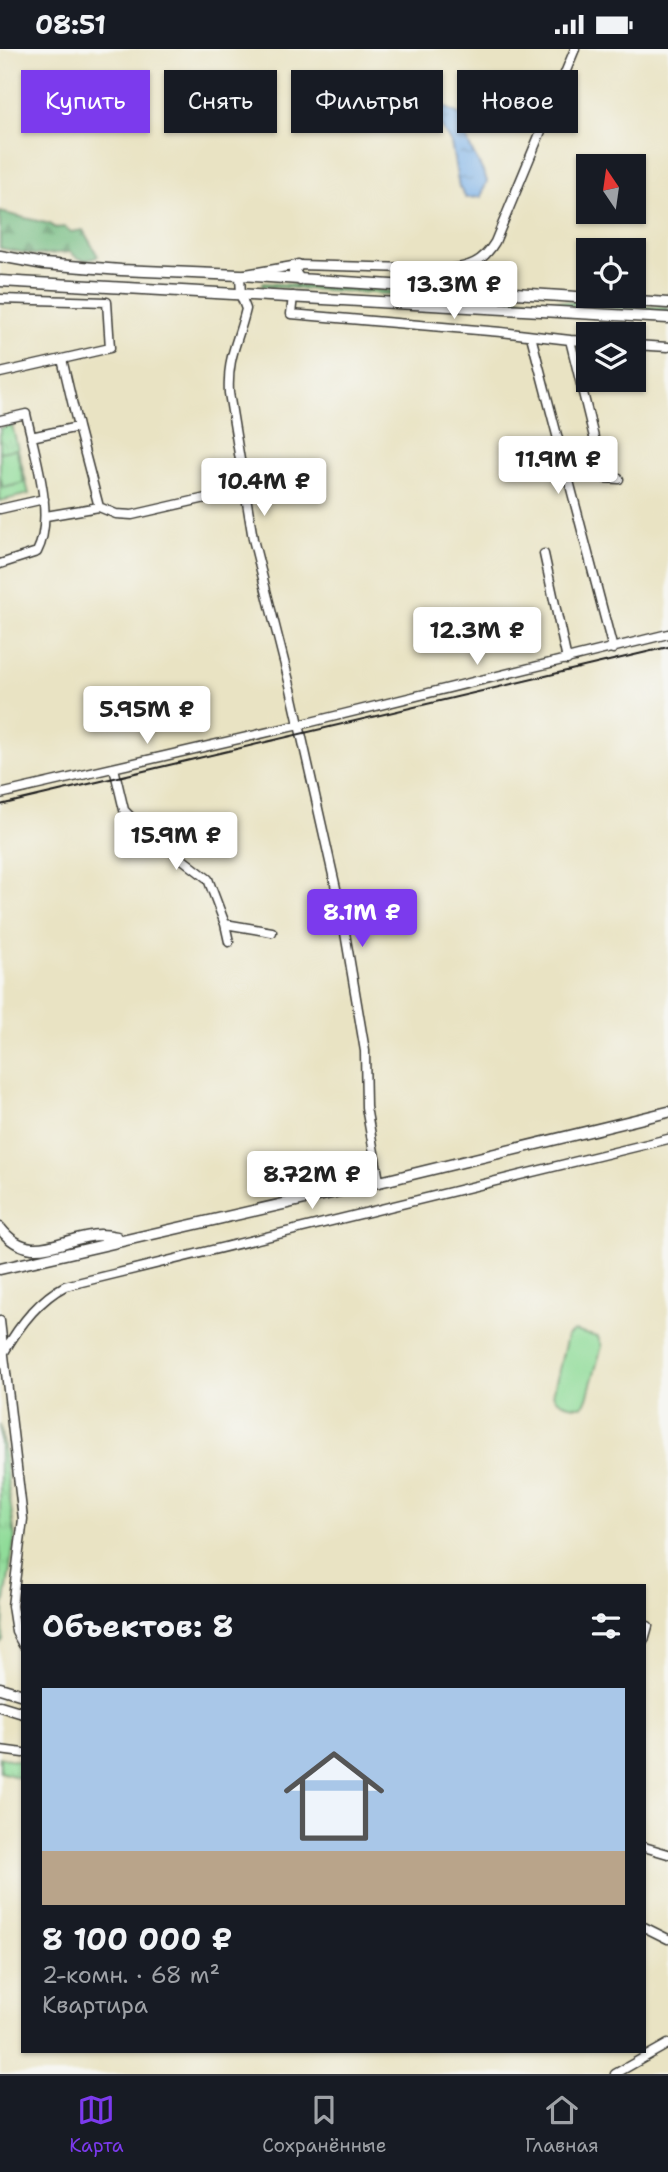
<!DOCTYPE html>
<html lang="ru">
<head>
<meta charset="utf-8">
<style>
	body { margin:0; font-family:"Shantell Sans",sans-serif; background:#242831; color:#f1f3f6; height:100vh; display:flex; flex-direction:column; font-size:26px; white-space:nowrap }
	* { box-sizing:border-box; margin:0 }
	p { font-size:23px; color:#9ea1a6 }
	.icon { flex:none; width:38px; height:38px; fill:none; stroke:currentColor; stroke-width:2; stroke-linecap:round; stroke-linejoin:round }
	.map { position:relative; flex:1; overflow:hidden }
	.side { position:absolute; left:21px; top:1535px; width:625px; height:469px; display:flex; flex-direction:column; background:#171b24; border-radius:0px; box-shadow:0 2px 5px #0004 }
	.side>* { flex:none }
	.hud { position:absolute; left:21px; top:21px; width:626px; height:63px; display:flex; gap:14px }
	.needle { width:46px; rotate:347deg }
	.buttons { position:absolute; left:576px; top:105px; display:grid; gap:14px }
	.buttons a { display:grid; place-items:center; width:70px; height:70px; border-radius:0px; background:#171b24; box-shadow:0 2px 5px #0004; font-size:35px }
	.price { position:absolute; translate:-50% -60px; padding:0 16px; border-radius:7px; background:#fff; color:#222; font-size:23px; line-height:46px; filter:drop-shadow(0 2px 4px #0008) }
	.price::after { content:''; position:absolute; left:50%; top:42px; width:21px; height:16px; margin-left:-10px; background:inherit; clip-path:polygon(0 0,100% 0,50% 100%) }
	.price.current { background:#7c3aed; color:#fff }
	ul { padding:0; list-style:none }
	li { display:grid; align-content:center; gap:14px; height:371px; padding:0 21px }
	li+li { border-top:2px solid #363941 }
	li span { display:grid; place-items:center; height:217px; border-radius:0px; color:#555 }
	li>.icon { margin-inline-start:auto }
	span .icon { width:126px; height:126px; fill:#fffc; stroke-width:1 }
	li b { font-size:30px }
	h2 { display:flex; justify-content:space-between; align-items:center; height:84px; padding:0 21px; font-size:30px }
	.pill { padding:0 24px; border-radius:0px; background:#171b24; box-shadow:0 2px 5px #0004; font-size:24px; line-height:63px }
	.pill.current { background:#7c3aed; color:#fff }
	.status { display:flex; justify-content:space-between; align-items:center; height:49px; padding:0 35px; background:#171b24; direction:ltr }
	.status svg { height:19px; fill:currentColor }
	.menu { display:flex; justify-content:space-around; align-items:center; height:98px; border-top:2px solid #363941; background:#171b24; font-size:19px; color:#9ea1a6 }
	.menu a { display:grid; justify-items:center; gap:4px }
	.menu .current { color:#7c3aed }
	.map>svg:first-child { display:block }
</style>
</head>
<body>
<div class="status"><b>08:51</b><svg viewBox="0 0 49 12"><path d="M0 12V9h3v3zM5 12V6h3v6zM10 12V3h3v9zM15 12V0h3v12zM26 1h20v11H26zM47 4h2v5h-2z"/></svg></div>
<div class="map">
<svg width="668" height="2025" viewBox="0 0 668 2025">
	<defs>
		<pattern id="grass-tufts" width="24" height="20" patternUnits="userSpaceOnUse" patternTransform="scale(1.75)"><rect width="24" height="20" fill="#90dc99"/><path d="M3 7l-1-3M5 7V3M7 7l1-3M15 17l-1-3M17 17v-4M19 17l1-3" fill="none" stroke="#7cbc83"/></pattern>
		<pattern id="forest-firs" width="22" height="20" patternUnits="userSpaceOnUse" patternTransform="scale(1.75)"><rect width="22" height="20" fill="#74bc81"/><path d="M5 1l3.5 6h-7zM16 11l3.5 6h-7z" fill="#5e9869"/></pattern>
		<pattern id="water-ripples" width="26" height="14" patternUnits="userSpaceOnUse" patternTransform="scale(1.75)"><rect width="26" height="14" fill="#78afe7"/><path d="M2 4q2-2 4 0t4 0M15 11q2-2 4 0t4 0" fill="none" stroke="#628eba"/></pattern>
	</defs>
	<rect width="100%" height="100%" fill="#f6f6f2"/>
	<filter id="ink" filterUnits="userSpaceOnUse"><feTurbulence type="fractalNoise" baseFrequency=".0143" numOctaves="2"/><feDisplacementMap in="SourceGraphic" scale="14" xChannelSelector="R" yChannelSelector="G"/><feConvolveMatrix kernelMatrix="1 2 1 2 8 2 1 2 1" color-interpolation-filters="sRGB"/></filter>
	<filter id="wash" filterUnits="userSpaceOnUse"><feTurbulence type="fractalNoise" baseFrequency=".00686" numOctaves="4" result="noise"/><feDisplacementMap in="SourceGraphic" scale="28" xChannelSelector="R" yChannelSelector="G"/><feGaussianBlur stdDeviation="1.57" result="paint"/><feColorMatrix in="noise" values="0 0 0 0 0 0 0 0 0 0 0 0 0 0 0 0 0 1.4 0 .05"/><feComposite in="paint" operator="in"/></filter>
	<g filter="url(#wash)">
		<rect width="100%" height="100%" fill="#e9e3c3"/>
		<path fill="url(#grass-tufts)" stroke="#567c5a" stroke-width="2" d="M262,234L668,259V263L262,237Z
			M12,376L29,445L0,452V379Z
			M0,1376L15,1488L4,1558L3,1591L0,1594Z
			M0,1708L23,1713V1730L0,1723Z"/>
		<path fill="url(#forest-firs)" stroke="#486c4e" stroke-width="2" d="M0,163L50,175L55,179L65,178L71,183L83,181L98,207C90,213 76,211 71,203L36,206L0,199Z"/>
		<path fill="#90dc99" stroke="#567c5a" stroke-width="2" d="M16,400L24,434L3,439L0,427V403Z
			M574,1282L598,1288L602,1297L587,1349L584,1356C575,1359 556,1354 553,1345L567,1287Z"/>
		<path fill="url(#water-ripples)" stroke="#4a6682" stroke-width="2" d="M430,53C440,53 453,65 465,67C460,92 480,111 487,132L481,148L466,149L459,138L451,94L443,81Z"/>
	</g>
	<g filter="url(#ink)">
		<g fill="none" stroke-linecap="round" stroke-linejoin="round">
			<defs>
				<path id="minor" d="M293,247L291,265L501,283L570,291L604,429L619,430
					M0,250L107,253L110,299L62,310
					M531,287L613,600
					M570,291L588,292
					M634,296L668,298
					M0,324L62,310L78,378L31,388
					M0,371L26,365C34,403 56,467 37,503L0,515
					M99,458L116,465L132,466L245,440
					M0,460L44,450
					M46,467L99,458L78,378
					M544,505L567,611
					M114,719L124,761L148,786L160,793L208,830L225,875L272,883
					M0,745L299,676L668,585
					M225,875L229,893
					M379,1132L366,1058L365,1002L342,866L291,640L253,490L229,344C227,307 238,294 246,260L241,247L240,226L298,216L446,220C469,219 483,213 495,193L575,0
					M0,1272L23,1470L12,1557L16,1583L23,1596
					M3,1305C17,1280 38,1251 65,1237L668,1090
					M644,1591L648,1577
					M0,1701L23,1704
					M644,1798L668,1805
					M644,1878L668,1890
					M615,2025L668,1995"/>
				<path id="major" d="M0,207L44,215L121,221L240,226L668,254
					M298,216L294,223L300,231
					M0,232L668,269
					M0,1179C31,1219 62,1187 100,1186C106,1186 112,1187 117,1188
					M0,1220L392,1130L668,1063
					M0,1639L23,1646
					M0,1657L23,1664"/>
			</defs>
			<use href="#minor" stroke="#3b3a35" stroke-width="11"/>
			<use href="#major" stroke="#3b3a35" stroke-width="13"/>
			<use href="#minor" stroke="#fff" stroke-width="8"/>
			<use href="#major" stroke="#fff" stroke-width="10"/>
			<path stroke="#1c1c1c" stroke-width="2" d="M0,756L668,598"/>
		</g>
	</g>
</svg>
<div class="buttons">
<a><svg class="needle" viewBox="-14 -14 28 28"><path d="M0-13l5 13h-10z" fill="#e53935"/><path d="M0 13l5-13h-10z" fill="#9ea1a6"/></svg></a>
<a><svg class="icon" aria-label="locate" viewBox="0 0 24 24"><circle cx="12" cy="12" r="6"/><path d="M12 2v4M12 18v4M2 12h4M18 12h4"/></svg></a>
<a><svg class="icon" aria-label="layers" viewBox="0 0 24 24"><path d="M12 4l9 5-9 5-9-5zM3 14l9 5 9-5"/></svg></a>
</div>
<b class="price" style="left:454px;top:272px">13.3M ₽</b>
<b class="price" style="left:558px;top:447px">11.9M ₽</b>
<b class="price" style="left:264px;top:469px">10.4M ₽</b>
<b class="price" style="left:477px;top:618px">12.3M ₽</b>
<b class="price" style="left:147px;top:697px">5.95M ₽</b>
<b class="price" style="left:176px;top:823px">15.9M ₽</b>
<b class="price current" style="left:362px;top:900px">8.1M ₽</b>
<b class="price" style="left:312px;top:1162px">8.72M ₽</b>
<div class="hud">
<a class="pill current">Купить</a>
<a class="pill">Снять</a>
<a class="pill">Фильтры</a>
<a class="pill">Новое</a>
</div>
<section class="side">
<h2>Объектов: 8<svg class="icon" aria-label="filters" viewBox="0 0 24 24"><path d="M4 7h16M4 17h16"/><circle cx="9" cy="7" r="2"/><circle cx="15" cy="17" r="2"/></svg></h2>
<ul>
<li><span style="background:linear-gradient(#a9c7e8 75%,#b9a48a 0)"><svg class="icon" aria-label="home" viewBox="0 0 24 24"><path d="M3 11l9-7 9 7M6 9v11h12V9"/></svg></span><div><b>8 100 000 ₽</b><p>2-комн. · 68 m²</p><p>Квартира</p></div></li>
</ul>
</section>
</div>
<nav class="menu">
<a class="current"><svg class="icon" aria-label="map" viewBox="0 0 24 24"><path d="M3 6l6-2 6 2 6-2v14l-6 2-6-2-6 2zM9 4v14M15 6v14"/></svg>Карта</a>
<a><svg class="icon" aria-label="saved" viewBox="0 0 24 24"><path d="M7 4h10v16l-5-4-5 4z"/></svg>Сохранённые</a>
<a><svg class="icon" aria-label="home" viewBox="0 0 24 24"><path d="M3 11l9-7 9 7M6 9v11h12V9"/></svg>Главная</a>
</nav>
</body>
</html>
